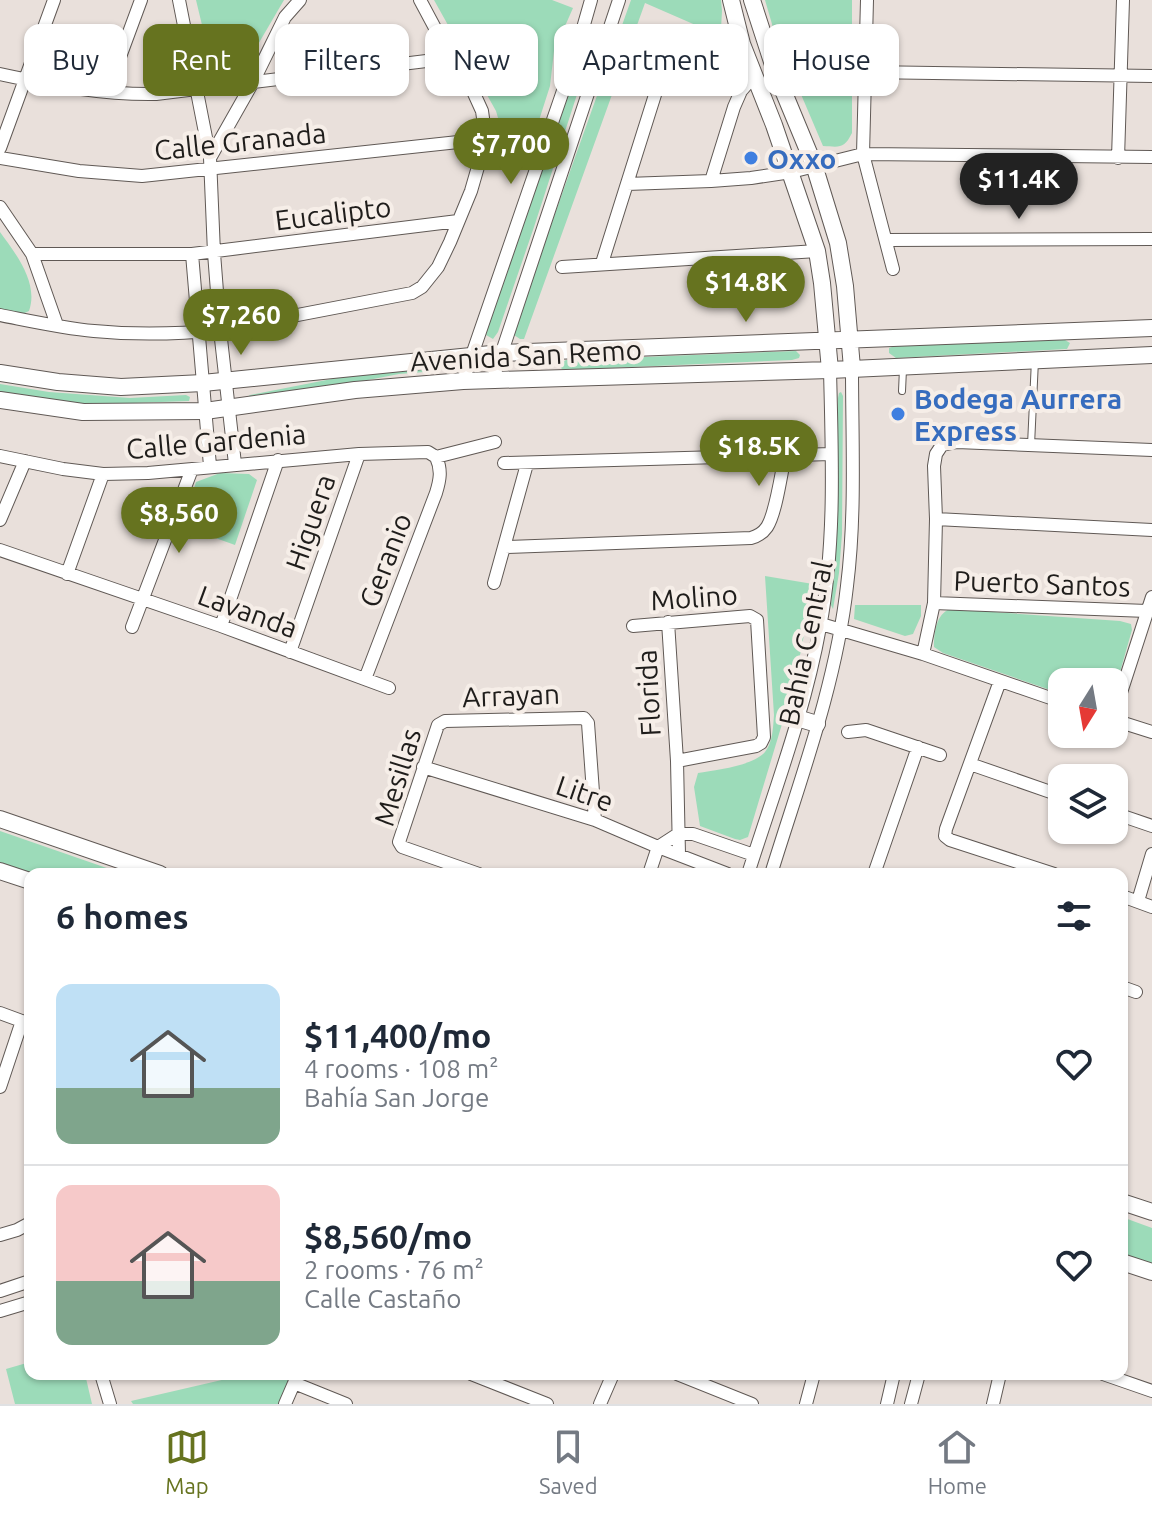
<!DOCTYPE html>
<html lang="en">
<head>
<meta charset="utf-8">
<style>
	body { margin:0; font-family:Ubuntu,sans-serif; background:#f6f6f7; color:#1f2937; height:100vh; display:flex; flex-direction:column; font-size:30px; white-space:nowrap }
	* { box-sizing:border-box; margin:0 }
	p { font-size:26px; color:#747a83 }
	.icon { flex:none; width:44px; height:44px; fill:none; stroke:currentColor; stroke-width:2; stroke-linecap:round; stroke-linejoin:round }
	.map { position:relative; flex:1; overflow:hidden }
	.panel { position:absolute; left:24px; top:868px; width:1104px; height:512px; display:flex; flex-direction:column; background:#fff; border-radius:16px; box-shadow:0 2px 6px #0004 }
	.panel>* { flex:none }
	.guide { position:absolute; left:24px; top:24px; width:1104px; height:72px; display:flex; gap:16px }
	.needle { width:52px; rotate:191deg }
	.controls { position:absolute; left:1048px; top:668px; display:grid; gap:16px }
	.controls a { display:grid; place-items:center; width:80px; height:80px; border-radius:16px; background:#fff; box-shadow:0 2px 6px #0004; font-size:40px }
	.price { position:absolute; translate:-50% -68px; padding:0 18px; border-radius:28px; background:#66731f; color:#fff; font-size:26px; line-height:52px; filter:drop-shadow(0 2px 4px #0008) }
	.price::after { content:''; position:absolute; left:50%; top:48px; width:24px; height:18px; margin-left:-12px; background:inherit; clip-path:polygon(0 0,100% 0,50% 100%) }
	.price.selected { background:#222; color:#fff }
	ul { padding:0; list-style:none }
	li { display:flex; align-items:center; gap:24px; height:200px; padding:0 32px }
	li+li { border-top:2px solid #e0e1e3 }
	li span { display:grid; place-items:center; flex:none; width:224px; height:160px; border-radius:16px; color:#555 }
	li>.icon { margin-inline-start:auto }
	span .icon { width:96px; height:96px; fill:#fffc; stroke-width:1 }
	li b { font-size:34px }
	h2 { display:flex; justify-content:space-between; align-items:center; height:96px; padding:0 32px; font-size:34px }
	.tag { padding:0 28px; border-radius:16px; background:#fff; box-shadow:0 2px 6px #0004; font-size:28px; line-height:72px }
	.tag.selected { background:#66731f; color:#fff }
	.menu { display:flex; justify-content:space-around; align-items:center; height:112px; border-top:2px solid #e0e1e3; background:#fff; font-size:22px; color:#747a83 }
	.menu a { display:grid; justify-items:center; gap:4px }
	.menu .selected { color:#66731f }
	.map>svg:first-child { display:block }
</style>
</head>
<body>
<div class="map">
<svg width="1152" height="1404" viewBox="0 0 1152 1404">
	<rect width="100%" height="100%" fill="#e9e0db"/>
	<path fill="#9cdbb9" d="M196,0H284L246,65L231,76L213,71Z
		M434,0H552L573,8L554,51L550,86L526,161L498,148L501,128L496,111Z
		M631,0H721L722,11L721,29L707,30L645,3L524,339H520L514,335V329Z
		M765,0H852V133C844,149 840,147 823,146L774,31Z
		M578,72L583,76L534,227L498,332L493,339L486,335L487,328L511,250L549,152L575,75Z
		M0,232C16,254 39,283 29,311L18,316L0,312Z
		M1056,339L1065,340L1070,343L1067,349L896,358L889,353V348L895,346Z
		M796,351L800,355L799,358L792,360L563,370L559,366V364L566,360Z
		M437,367V371L399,374L337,386L246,398L250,395L357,374Z
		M0,384L49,392L130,398L186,395L190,397L189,401L77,405L0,395Z
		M841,392L843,396L842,534L839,573L833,609L831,605L837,521L836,461L838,398L839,393Z
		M220,473L249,474L257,480L235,545L182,526L196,482Z
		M765,576L813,584L801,651L782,724L748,837L740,840L735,839L700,826L694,787L698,773C716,770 753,766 765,752C773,742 773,727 774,715Z
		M855,605H921V616L913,634L905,636L854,619Z
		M950,609L1120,621L1131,624L1132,630L1114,693V682H1062V694L943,653L934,647C934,633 936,614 950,609Z
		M0,831L124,874H30L0,866Z
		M1122,1217L1152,1228V1265L1122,1254Z
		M30,1362V1374H85L92,1404H15L6,1369Z
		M226,1374H293L279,1404H133L131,1401L226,1379Z"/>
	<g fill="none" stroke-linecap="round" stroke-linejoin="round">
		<defs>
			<path id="lane" d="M902,391L903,369
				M1031,445L1035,360"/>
			<path id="street" d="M179,0L210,158L214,253L220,330L235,464
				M867,0L863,154L893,269
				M866,72L1152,76
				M0,74C51,85 104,95 156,94L451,58
				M107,92L141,0
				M0,148L54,0
				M0,158L79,171L142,176L486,139
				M210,158L253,82L285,17L300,0
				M1118,158L1123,0
				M711,181L734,107L741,91L754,76
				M627,184L711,181L751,178L791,172L863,154L1152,157
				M0,207L32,254L57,325
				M887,240L1152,239
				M32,254H192L458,221
				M192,254L210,466
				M602,263L671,44L675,39L696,37L742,44
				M562,267L817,251
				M0,315C31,321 62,328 94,331C135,335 179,334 220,330L412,293L422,287L438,267L450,242L471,191L486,139L482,111L467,78L451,58L420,0
				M493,379L619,0
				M463,381L575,56L591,0
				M0,456L63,469L103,474L148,473L359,454L428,452L436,457
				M436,457L495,442
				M504,463L831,454
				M936,519L1152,530
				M0,520L25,461
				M505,547L751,538C758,536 763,533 767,527C776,513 781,474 785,456
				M0,550L221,626L389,688
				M67,574L103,474
				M494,583L527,464
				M934,603L1147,611
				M668,622L677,761L679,854
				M821,624L923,654L1062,702
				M221,626L278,460
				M633,626L750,616L757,620L764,737L761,743L756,746L677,761
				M132,627L192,469
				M290,652L359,454
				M923,654L934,603L936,519L934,466L936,454L942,445L957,442L1152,450
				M365,679L436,493C440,480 442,470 436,457
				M1000,681L946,829L945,836L950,840L1054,874
				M1114,714L1152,597
				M1114,720L1152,732
				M848,732L866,730L940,755
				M970,764L1062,796
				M423,767L595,820L658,847L728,874
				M1114,813L1152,826
				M678,834H693L754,855
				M479,874L402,847L399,842L438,725L445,721L584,718L588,723L595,820
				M649,874L658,847L678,834
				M748,874C774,792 805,711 820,627C836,543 832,455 830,370
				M771,874C800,780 836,685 847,586C856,514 852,441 852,368
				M874,874L918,747
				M1122,896L1152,907
				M1138,901L1152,854
				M1122,987L1136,992
				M0,1013L30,1024
				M0,1087L22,1021
				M0,1235L17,1230L30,1223
				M0,1291L30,1281
				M0,1311L30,1302
				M101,1374L110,1404
				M471,1374L547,1404
				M677,1374L752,1404
				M1103,1374L1152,1391
				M294,1383L346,1404
				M285,1404L298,1374
				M600,1404L613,1374
				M806,1404L814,1374
				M887,1404L894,1374
				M911,1404L919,1374
				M993,1404L1000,1374"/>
			<path id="secondary" d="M731,0L742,44L774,125L817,251L822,283L830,370
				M752,0L775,71L814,165L838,243L845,286L852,368
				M0,373L58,382L121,387L203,383L501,353L1152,328
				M0,400L83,412L205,411L355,390L463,381L830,370L1152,355
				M797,718L817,724
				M0,819L160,874
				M0,871L30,881
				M1122,1202L1152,1212
				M1122,1262L1152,1272"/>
		</defs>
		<use href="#lane" stroke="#605955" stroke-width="8"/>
		<use href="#street" stroke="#605955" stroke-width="14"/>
		<use href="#secondary" stroke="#605955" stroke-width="18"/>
		<use href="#lane" stroke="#fff" stroke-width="6"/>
		<use href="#street" stroke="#fff" stroke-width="12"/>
		<use href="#secondary" stroke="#fff" stroke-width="16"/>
	</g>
	<g fill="#3f7fe0" stroke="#f6eee8" stroke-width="3">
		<circle cx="751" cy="158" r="8"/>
		<circle cx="898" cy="414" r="8"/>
	</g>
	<g text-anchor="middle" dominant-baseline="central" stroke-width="8" stroke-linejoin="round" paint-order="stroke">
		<g font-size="28" fill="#1f1d1b" stroke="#f6eee8">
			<text transform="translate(240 141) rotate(-6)">Calle Granada</text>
			<text transform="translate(333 213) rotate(-7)">Eucalipto</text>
			<text transform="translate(526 355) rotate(-3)">Avenida San Remo</text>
			<text transform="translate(216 441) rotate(-5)">Calle Gardenia</text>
			<text transform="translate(310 522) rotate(-71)">Higuera</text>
			<text transform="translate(385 560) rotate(-69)">Geranio</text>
			<text transform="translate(1042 583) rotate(2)">Puerto Santos</text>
			<text transform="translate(694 597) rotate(-4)">Molino</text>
			<text transform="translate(248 611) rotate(20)">Lavanda</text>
			<text transform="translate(805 643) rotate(-78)">Bahía Central</text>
			<text transform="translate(648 693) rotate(-93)">Florida</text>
			<text transform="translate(511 695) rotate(-2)">Arrayan</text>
			<text transform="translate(397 777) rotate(-73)">Mesillas</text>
			<text transform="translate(585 793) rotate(19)">Litre</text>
		</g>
		<g font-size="28" font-weight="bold" fill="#366cbe" stroke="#f6eee8" text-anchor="start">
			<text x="767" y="158">Oxxo</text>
			<text x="914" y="398">Bodega Aurrera<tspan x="914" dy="32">Express</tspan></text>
		</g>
	</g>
</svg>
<div class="controls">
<a><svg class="needle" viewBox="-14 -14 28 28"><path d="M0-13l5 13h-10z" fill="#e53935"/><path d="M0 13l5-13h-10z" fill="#747a83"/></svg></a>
<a><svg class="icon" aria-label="layers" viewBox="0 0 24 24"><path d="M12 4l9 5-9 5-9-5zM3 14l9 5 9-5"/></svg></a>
</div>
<b class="price" style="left:511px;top:186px">$7,700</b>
<b class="price selected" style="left:1019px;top:221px">$11.4K</b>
<b class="price" style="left:746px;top:324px">$14.8K</b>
<b class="price" style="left:241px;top:357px">$7,260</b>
<b class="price" style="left:759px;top:488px">$18.5K</b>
<b class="price" style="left:179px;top:555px">$8,560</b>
<div class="guide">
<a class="tag">Buy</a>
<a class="tag selected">Rent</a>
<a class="tag">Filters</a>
<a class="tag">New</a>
<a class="tag">Apartment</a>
<a class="tag">House</a>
</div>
<section class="panel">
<h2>6 homes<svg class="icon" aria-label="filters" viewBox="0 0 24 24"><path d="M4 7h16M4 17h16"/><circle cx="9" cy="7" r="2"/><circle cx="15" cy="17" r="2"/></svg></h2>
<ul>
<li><span style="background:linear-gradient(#bfe0f5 65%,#7fa58c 0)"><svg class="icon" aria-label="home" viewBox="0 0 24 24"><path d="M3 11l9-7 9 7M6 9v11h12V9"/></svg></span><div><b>$11,400/mo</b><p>4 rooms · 108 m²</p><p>Bahía San Jorge</p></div><svg class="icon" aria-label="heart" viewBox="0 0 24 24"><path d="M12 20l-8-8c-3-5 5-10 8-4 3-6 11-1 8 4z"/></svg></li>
<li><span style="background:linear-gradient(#f6c9c9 60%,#7fa58c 0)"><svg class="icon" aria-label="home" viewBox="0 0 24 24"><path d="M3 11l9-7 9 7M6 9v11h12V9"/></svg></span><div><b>$8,560/mo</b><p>2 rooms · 76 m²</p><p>Calle Castaño</p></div><svg class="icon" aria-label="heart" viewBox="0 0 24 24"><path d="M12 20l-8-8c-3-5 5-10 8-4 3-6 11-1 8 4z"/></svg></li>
</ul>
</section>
</div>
<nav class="menu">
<a class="selected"><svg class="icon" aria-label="map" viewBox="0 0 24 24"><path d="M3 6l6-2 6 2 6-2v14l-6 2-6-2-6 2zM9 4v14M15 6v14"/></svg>Map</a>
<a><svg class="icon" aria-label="saved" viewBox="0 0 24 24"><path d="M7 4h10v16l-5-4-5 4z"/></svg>Saved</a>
<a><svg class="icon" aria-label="home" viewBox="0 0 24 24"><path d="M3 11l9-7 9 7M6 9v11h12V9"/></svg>Home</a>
</nav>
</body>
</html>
